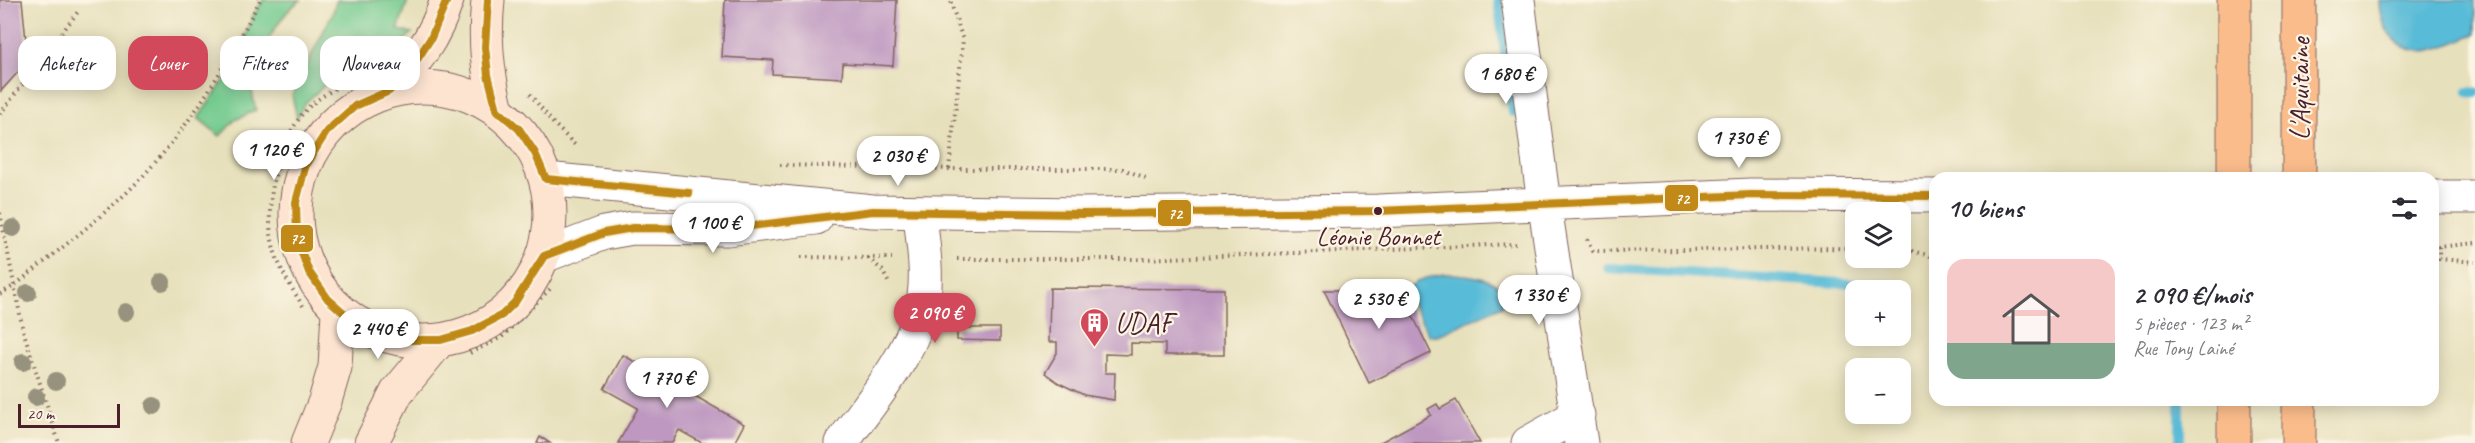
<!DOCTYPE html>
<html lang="fr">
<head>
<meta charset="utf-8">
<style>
	body { margin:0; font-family:Caveat,sans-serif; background:#f7f7f7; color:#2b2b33; height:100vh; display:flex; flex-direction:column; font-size:22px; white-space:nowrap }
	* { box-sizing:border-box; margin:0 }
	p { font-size:20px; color:#7c7c81 }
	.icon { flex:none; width:33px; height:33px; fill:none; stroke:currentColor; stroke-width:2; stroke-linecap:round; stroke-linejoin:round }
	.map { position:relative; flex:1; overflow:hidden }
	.sheet { position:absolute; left:1929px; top:172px; width:510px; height:234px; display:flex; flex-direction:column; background:#fff; border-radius:18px; box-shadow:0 3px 15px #0003 }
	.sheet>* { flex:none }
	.banner { position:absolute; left:18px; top:36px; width:570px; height:54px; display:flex; gap:12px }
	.tools { position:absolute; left:1845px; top:202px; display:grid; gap:12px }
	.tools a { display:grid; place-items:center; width:66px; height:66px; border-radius:12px; background:#fff; box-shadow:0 3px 15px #0003; font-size:30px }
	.scale { position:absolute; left:18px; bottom:15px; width:102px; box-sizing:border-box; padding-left:6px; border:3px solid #4a1f2b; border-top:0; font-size:16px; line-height:21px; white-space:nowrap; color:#4a1f2b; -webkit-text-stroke:4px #fcf5e5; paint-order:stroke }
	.price { position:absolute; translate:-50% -51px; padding:0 14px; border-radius:21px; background:#fff; color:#222; font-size:20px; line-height:39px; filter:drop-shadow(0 2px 3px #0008) }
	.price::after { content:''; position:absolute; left:50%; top:36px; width:18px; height:14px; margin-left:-9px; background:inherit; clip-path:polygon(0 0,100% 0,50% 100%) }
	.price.active { background:#d1495b; color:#fff }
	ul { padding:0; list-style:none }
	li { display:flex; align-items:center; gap:18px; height:150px; padding:0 18px }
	li span { display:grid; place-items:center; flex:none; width:168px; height:120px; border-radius:18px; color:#555 }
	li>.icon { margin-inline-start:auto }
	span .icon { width:72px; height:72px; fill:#fffc; stroke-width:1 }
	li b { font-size:26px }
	h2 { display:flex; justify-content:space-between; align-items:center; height:72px; padding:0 18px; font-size:26px }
	.tag { padding:0 21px; border-radius:18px; background:#fff; box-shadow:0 3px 15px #0003; font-size:21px; line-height:54px }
	.tag.active { background:#d1495b; color:#fff }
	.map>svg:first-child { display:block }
</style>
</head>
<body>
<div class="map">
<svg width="2475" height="443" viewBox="0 0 2475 443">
	<rect width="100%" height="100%" fill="#fcf5e5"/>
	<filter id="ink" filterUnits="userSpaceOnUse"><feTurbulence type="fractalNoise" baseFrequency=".0167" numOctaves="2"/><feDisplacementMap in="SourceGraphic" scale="12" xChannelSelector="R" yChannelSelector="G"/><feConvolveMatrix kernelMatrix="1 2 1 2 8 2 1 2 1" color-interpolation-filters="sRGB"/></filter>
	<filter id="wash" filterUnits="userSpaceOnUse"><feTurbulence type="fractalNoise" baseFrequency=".008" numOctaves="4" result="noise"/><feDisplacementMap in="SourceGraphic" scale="24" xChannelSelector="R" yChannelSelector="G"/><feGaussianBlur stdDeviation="1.35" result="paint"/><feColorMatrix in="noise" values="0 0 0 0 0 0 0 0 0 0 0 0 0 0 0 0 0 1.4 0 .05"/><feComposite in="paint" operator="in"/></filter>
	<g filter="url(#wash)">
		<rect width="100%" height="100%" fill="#e7e0bc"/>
		<path fill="#73ca8f" stroke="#5e745d" stroke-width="1.5" d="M263,0H301C281,12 257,55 253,78C251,90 253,99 256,110L235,120L220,136L198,118L231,71L253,16Z
			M337,0H408L398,30L412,33L385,60L326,84L304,104L297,118L292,95L333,12Z"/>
		<path fill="#59bbd7" stroke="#526d81" stroke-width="1.5" d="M2379,0H2475V34C2461,39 2446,47 2431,50C2400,56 2379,29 2379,0Z
			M1444,274C1463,274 1512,276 1502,306L1436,336L1429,335L1405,292C1415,279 1429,277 1444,274Z"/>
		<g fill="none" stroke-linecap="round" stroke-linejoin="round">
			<path stroke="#59bbd7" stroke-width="10" d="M1498,0L1513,112
				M2468,92L2475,93
				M1608,268L1901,287
				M2180,400V443"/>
		</g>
		<g id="blocks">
			<path fill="#be98c1" d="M0,0H22L28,61L1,91Z
				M725,0H897L893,66L843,63L842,78L772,74L773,60L722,57Z
				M1050,288L1224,289V355H1165V344L1131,343V355L1105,354V373H1115L1114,400L1084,395L1059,383L1045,373L1057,353V342H1049Z
				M1324,290H1400L1431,353L1369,383Z
				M957,328H1000V341L957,340Z
				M623,355L744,424L734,443H702L679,430L672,443H618L638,408L604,389Z
				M1456,400L1480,443H1379L1431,415L1428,409L1437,404L1440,409Z
				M540,437L550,443H537Z"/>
		</g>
	</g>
	<g filter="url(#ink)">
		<use href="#blocks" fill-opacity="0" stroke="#81635e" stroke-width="1.5"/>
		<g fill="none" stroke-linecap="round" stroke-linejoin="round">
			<defs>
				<path id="street" d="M1518,0L1541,181L1581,443
					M546,179L873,211L1083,214L1378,211L1751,195L1935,196
					M2433,197H2475
					M544,256L604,233L633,228L727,229L816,218
					M842,443C873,398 916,351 924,296C928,270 922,239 920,213
					M1528,443L1578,415"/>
				<path id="secondary" d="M488,0C484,40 487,71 497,110
					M296 214a127 127 0 1 1 254 0a127 127 0 1 1-254 0Z
					M388,92C416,62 434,40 447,0
					M308,443L325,401L335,367L338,311
					M371,443L397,392L439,341"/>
				<path id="highway" d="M2234,178V0
					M2299,178V0
					M2234,443V400
					M2299,443V400"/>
			</defs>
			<use href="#street" stroke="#81635e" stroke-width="35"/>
			<use href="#secondary" stroke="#81635e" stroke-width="35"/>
			<use href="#highway" stroke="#81635e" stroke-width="35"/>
			<path stroke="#81635e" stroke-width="4" stroke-dasharray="1.5 4.5" stroke-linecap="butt" d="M530,94L553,123L576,146
				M0,114L80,9
				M780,165L952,169H1123L1146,178
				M949,169L963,40L950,0
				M0,213L23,330L59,443
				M1587,239L1593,251L1856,248
				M2475,243L2439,247V259L2475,262
				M1900,248L1935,257
				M801,257L892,258
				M868,258L882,270L890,285
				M957,259H1145L1516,244
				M0,294L14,286C50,257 87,229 121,198C181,142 223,72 260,0
				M303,306C290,286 276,264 272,240C264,202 279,142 304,112C318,96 340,86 358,77
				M470,353L502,337L550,289"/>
			<use href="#street" stroke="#fff" stroke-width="33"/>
			<use href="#secondary" stroke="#fde4d1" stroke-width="33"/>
			<use href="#highway" stroke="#fabc8b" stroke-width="33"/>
			<defs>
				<path id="bus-1" d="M447,0L431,38L409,72L389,91L355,106L327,131L306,164L296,202L297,240L309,272L328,299L352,320L379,333L409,340H441L472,331L502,315L515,302L544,256L604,233L633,228L727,229L873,211L1083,214L1378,211L1751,195L1935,196
					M488,0L485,47L488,75L497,110L519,129L535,153L546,179L689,193"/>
			</defs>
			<use href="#bus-1" stroke="#fcf5e5" stroke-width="12"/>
			<use href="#bus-1" stroke="#c08918" stroke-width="8"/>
		</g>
		<g fill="#97927d">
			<circle cx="13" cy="228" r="9"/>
			<circle cx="162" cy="282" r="9"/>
			<circle cx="28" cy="293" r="9"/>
			<circle cx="126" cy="312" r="9"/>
			<circle cx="23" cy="362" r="9"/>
			<circle cx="56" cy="381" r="9"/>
			<circle cx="36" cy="397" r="9"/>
			<circle cx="154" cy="406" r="9"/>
		</g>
	</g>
	<defs>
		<symbol id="building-pin" viewBox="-11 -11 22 30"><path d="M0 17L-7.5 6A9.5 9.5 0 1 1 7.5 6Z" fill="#d1495b" stroke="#fcf5e5"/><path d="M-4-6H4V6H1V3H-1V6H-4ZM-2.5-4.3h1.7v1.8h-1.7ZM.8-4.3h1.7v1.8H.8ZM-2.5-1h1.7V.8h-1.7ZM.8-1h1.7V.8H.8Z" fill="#fff"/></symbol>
	</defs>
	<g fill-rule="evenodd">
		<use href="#building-pin" x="1078" y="306" width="33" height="45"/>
	</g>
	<circle fill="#4a1f2b" stroke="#fcf5e5" stroke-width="2" cx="1378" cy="211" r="5"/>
	<g text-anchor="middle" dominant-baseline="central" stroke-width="4.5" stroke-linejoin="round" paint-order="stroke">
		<g font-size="26" fill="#4a1f2b" stroke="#fcf5e5">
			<text x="1378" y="236">Léonie Bonnet</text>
		</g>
		<g font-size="28" fill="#4a1f2b" stroke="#fcf5e5">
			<text transform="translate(2299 89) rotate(-90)">L'Aquitaine</text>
		</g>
		<g font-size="28" fill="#4a1f2b" stroke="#fcf5e5" text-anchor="start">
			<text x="1115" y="322">UDAF</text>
		</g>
	</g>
	<g stroke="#fcf5e5" stroke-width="2">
		<rect x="1664" y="184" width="35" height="28" rx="6" fill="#c08918"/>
		<rect x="1157" y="199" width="35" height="28" rx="6" fill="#c08918"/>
		<rect x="280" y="224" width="34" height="29" rx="6" fill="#c08918"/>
	</g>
	<g font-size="16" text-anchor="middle" font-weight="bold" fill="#fff">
		<text x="1682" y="204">72</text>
		<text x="1175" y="219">72</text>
		<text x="297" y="244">72</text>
	</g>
</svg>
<div class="tools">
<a><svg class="icon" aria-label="layers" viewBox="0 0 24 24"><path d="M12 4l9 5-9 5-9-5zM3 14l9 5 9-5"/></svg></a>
<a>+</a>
<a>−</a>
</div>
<div class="scale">20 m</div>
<b class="price" style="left:1506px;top:105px">1 680 €</b>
<b class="price" style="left:1739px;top:169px">1 730 €</b>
<b class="price" style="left:274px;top:181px">1 120 €</b>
<b class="price" style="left:898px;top:187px">2 030 €</b>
<b class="price" style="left:713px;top:254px">1 100 €</b>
<b class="price" style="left:1539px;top:326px">1 330 €</b>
<b class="price" style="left:1379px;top:330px">2 530 €</b>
<b class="price active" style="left:935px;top:344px">2 090 €</b>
<b class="price" style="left:378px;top:360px">2 440 €</b>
<b class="price" style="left:667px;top:409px">1 770 €</b>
<div class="banner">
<a class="tag">Acheter</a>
<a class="tag active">Louer</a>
<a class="tag">Filtres</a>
<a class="tag">Nouveau</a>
</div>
<section class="sheet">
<h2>10 biens<svg class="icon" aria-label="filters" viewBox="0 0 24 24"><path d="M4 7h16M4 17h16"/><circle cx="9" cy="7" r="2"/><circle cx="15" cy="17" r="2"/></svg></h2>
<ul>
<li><span style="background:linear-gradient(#f6c9c9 70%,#7fa58c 0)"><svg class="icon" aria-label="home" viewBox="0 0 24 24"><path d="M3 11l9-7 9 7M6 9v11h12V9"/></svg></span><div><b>2 090 €/mois</b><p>5 pièces · 123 m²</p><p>Rue Tony Lainé</p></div></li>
</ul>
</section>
</div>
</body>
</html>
